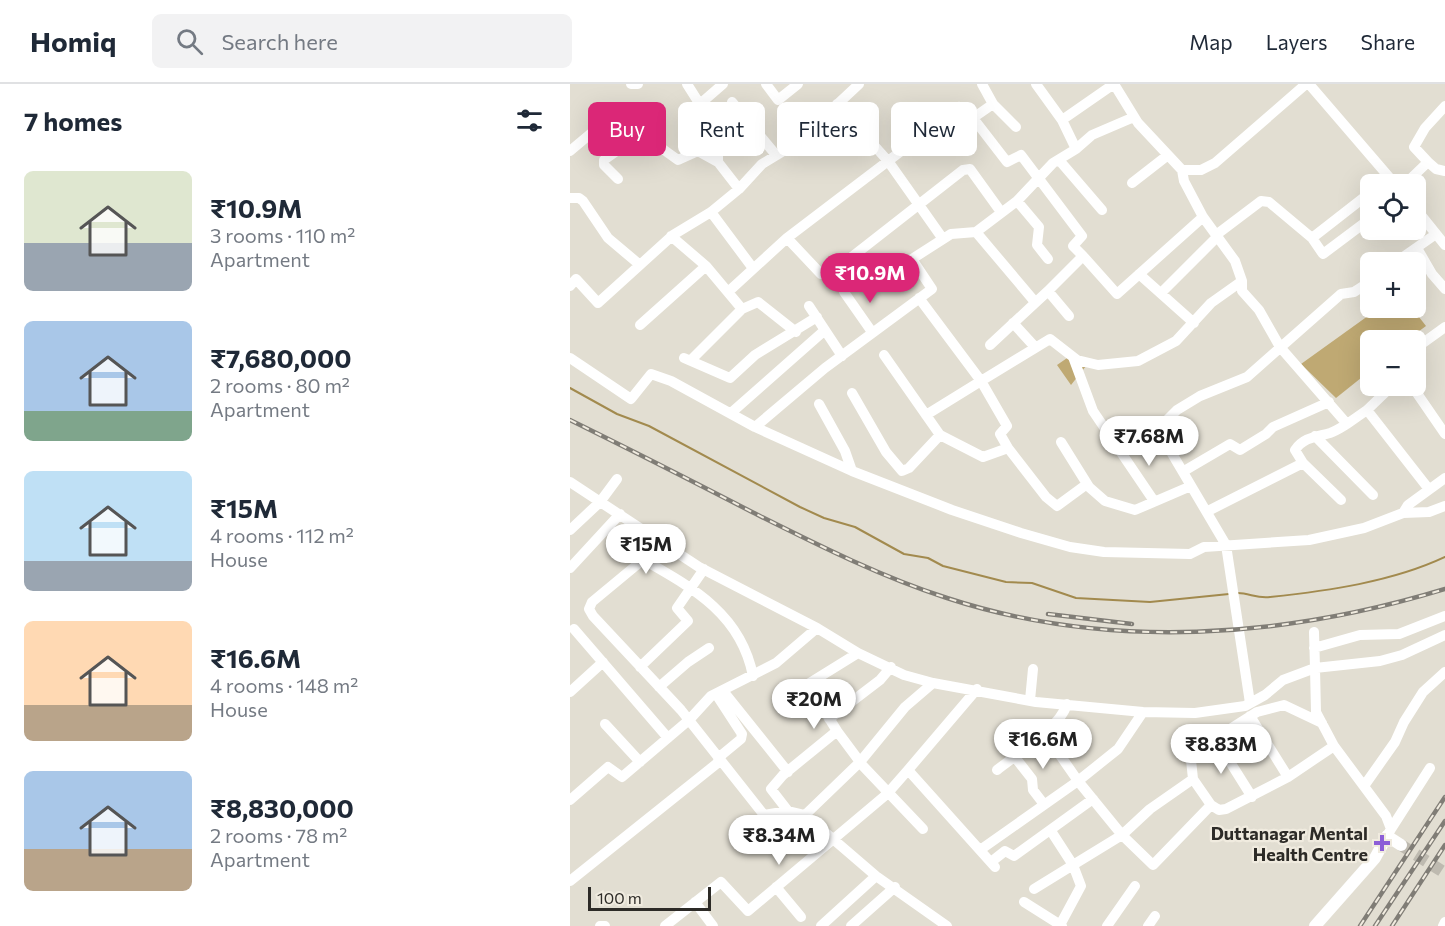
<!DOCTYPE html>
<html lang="en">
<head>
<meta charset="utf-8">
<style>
	body { margin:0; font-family:Commissioner,sans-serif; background:#f2f2f3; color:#1f2937; height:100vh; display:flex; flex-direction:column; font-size:22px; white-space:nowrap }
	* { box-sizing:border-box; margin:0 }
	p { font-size:20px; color:#747a83 }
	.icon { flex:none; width:33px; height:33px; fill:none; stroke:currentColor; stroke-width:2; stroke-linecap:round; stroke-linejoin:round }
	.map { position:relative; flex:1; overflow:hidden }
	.drawer { display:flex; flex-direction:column; background:#fff; width:570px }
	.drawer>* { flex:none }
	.hud { position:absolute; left:18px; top:18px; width:570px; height:54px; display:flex; gap:12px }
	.controls { position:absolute; left:790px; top:90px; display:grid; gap:12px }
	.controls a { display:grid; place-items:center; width:66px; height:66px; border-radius:9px; background:#fff; box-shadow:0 6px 24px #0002; font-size:30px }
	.scale { position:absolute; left:18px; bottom:15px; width:123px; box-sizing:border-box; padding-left:6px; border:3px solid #2d2b27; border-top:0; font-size:16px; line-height:21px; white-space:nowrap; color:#2d2b27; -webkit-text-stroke:4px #f0ebdf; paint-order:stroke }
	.price { position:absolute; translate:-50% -51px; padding:0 14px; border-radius:21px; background:#fff; color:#222; font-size:20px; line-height:39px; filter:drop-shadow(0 2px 3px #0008) }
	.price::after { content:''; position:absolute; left:50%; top:36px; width:18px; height:14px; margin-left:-9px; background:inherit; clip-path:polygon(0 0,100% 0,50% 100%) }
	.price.current { background:#db2777; color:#fff }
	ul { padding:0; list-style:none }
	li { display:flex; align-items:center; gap:18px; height:150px; padding:0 24px }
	li span { display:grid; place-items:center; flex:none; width:168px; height:120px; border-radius:9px; color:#555 }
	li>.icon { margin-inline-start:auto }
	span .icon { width:72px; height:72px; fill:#fffc; stroke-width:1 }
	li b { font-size:26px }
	h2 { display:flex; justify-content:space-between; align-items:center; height:72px; padding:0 24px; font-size:26px }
	.pill { padding:0 21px; border-radius:9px; background:#fff; box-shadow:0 6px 24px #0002; font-size:21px; line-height:54px }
	.pill.current { background:#db2777; color:#fff }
	header { display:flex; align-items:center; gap:36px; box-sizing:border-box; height:84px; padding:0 30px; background:#fff; border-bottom:2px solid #e0e1e3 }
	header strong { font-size:28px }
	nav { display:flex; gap:33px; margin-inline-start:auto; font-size:21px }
	.search { width:420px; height:54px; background:#f2f2f3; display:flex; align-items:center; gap:15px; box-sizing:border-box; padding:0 21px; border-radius:9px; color:#747a83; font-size:22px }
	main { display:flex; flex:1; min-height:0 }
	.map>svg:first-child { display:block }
</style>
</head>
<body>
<header>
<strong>Homiq</strong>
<div class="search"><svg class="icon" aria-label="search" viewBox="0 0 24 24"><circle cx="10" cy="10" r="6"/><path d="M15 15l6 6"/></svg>Search here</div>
<nav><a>Map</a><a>Layers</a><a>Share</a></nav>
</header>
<main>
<section class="drawer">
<h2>7 homes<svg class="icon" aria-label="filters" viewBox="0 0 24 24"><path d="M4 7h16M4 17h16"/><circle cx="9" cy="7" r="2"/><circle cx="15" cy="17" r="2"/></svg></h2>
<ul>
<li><span style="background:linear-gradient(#dfe7d0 60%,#9aa5b1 0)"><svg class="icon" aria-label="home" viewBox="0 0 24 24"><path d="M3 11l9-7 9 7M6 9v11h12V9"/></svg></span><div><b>₹10.9M</b><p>3 rooms · 110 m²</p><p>Apartment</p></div></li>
<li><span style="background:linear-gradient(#a9c7e8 75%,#7fa58c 0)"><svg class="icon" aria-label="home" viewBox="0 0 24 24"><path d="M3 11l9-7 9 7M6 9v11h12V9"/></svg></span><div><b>₹7,680,000</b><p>2 rooms · 80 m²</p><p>Apartment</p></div></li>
<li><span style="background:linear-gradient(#bfe0f5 75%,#9aa5b1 0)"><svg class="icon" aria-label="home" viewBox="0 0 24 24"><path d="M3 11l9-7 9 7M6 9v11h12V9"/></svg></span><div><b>₹15M</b><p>4 rooms · 112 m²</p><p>House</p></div></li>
<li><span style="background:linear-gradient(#ffd9b3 70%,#b9a48a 0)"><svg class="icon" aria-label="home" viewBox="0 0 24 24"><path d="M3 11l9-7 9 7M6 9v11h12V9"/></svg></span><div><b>₹16.6M</b><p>4 rooms · 148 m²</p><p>House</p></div></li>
<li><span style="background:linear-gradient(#a9c7e8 65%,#b9a48a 0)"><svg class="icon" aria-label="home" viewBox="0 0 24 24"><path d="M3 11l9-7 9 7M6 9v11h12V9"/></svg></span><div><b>₹8,830,000</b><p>2 rooms · 78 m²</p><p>Apartment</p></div></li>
</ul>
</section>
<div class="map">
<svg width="875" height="842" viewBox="0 0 875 842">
	<rect width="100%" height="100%" fill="#e2ded2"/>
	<path fill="#bfa973" d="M809,224H842L856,242L837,256H801V286L766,314L731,280Z
		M500,272L516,282L501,301L487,281Z"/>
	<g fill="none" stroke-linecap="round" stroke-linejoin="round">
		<path stroke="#a28a4e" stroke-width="2" d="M0,304L47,330L79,342L230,423L254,434L285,443L334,470L358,474L373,482L436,498L462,499L506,514L580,518L659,510
			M668,509C679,509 688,515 700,513C757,507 822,498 875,473"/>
		<path stroke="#bebab0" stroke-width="12" stroke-dasharray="12 6" stroke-linecap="butt" d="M831,761L875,789"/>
		<path stroke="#fff" stroke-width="10" d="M61,0H68
			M117,0L148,49V78L169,105
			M196,0L208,16L228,0
			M412,0L423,20
			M466,0L492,36L506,65
			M739,0L825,100
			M162,18L206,71
			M130,20L153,0
			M267,20L318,77L373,155
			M403,34L423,20L446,43
			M492,36L544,0L568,39L612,86L614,97L633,133L665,177L672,197V207L689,226L710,263L777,340L797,326L858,404
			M0,67L25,46L41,41L58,59L76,53L108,76L128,67L148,78
			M489,76L532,126
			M858,78L844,63L855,44L875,22
			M612,86H631L645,79L736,0
			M48,95L34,81V76L58,59
			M562,99L598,71
			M835,100L858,78L866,85L875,87
			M0,114H9L13,117L38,154L70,181
			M447,117L469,143L467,161L478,175
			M846,125L875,161
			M141,128L182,183
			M406,148L465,218
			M646,151L691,117L699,118L742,154L801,108
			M101,152L136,182L172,225L188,218L226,248
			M217,154L251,190H260L393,86L400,85L431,128
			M742,154L753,170L801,134
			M847,164L862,190L875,205
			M826,178L866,150
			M569,190L624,239
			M0,202L6,195L28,219L103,151L141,128L169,105L192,80L225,60L289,0
			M478,207L513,172L547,210L633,133
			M158,208L217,154L389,23L403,34L437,78L451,71L512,152L503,162L513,172
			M274,208L302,248
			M591,209L647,153
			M349,214L411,297L480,255L507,276L528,281L568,277L606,257L641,219L672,197
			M239,222L272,272
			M443,239L465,263
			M70,241L136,182
			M420,261L478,207L499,232
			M846,264L875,243
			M314,271L370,351
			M503,273L523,327L584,417
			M0,274L61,315L81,290L101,297L185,343L282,387L382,426L451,449L500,463L534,468L620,470L634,463L739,456L794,444L833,429L838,421L875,394
			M114,274L160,294L185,271L247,233
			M121,276L172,225
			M842,302L875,350
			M282,309L316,368L332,387L339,384L370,351L413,373L438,364L476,413L487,422L517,400
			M249,320L275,367L282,387
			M797,326L822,302
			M161,329L255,246
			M356,331L411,297L437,342L430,350L438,364
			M185,343L255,284L362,205L342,175L381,150L406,148L447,117L483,79L506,65L522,51L564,33
			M745,352L803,411
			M491,358L519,403L535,417L565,426L621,402
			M733,379L771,416
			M614,387L660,360L670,366L696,350L703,343L759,318
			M0,398L129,483L247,544L288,569L334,591L363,599L466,618L573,628L625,629L675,622L695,611L713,596L745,584L746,628L764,662L816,732L821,745L817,752
			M638,427L733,379L725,366C734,353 746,353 760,349C766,347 772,343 777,340
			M833,429L859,428L875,422
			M0,446L30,418L47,395
			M92,460L22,518L19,525L23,532L111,626L194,731L218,727L235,731L306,792L377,842
			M72,475C123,504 171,530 183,592
			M0,484L50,430
			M4,545L98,654
			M744,548L745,584L810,577L832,571L875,551
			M744,564L790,551L829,550L875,532
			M70,583L118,537L107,524L134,485
			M89,603L118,578L139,564
			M407,605L338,686L425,783
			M153,607L218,688
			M0,608L33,578
			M146,610L172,650L171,655L148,674
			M460,616L463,585
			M680,619L656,461L594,356L591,342L607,326L630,312L677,293L771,210L784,208L801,197
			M680,632L718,693
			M259,635L310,596L321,583
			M752,639L714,621L687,628L627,666L621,676L623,695L641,721L649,726L656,725L718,693L764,662
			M35,640L70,678
			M267,647L238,600L288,569
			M474,648L508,697L548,665L573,628
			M645,654L682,713
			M444,672L462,695L463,706L473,719
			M427,686C447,670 490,644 497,620
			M623,695L580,725L552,751L583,781L641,721
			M794,702L825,658L834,638L853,608L875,588
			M0,716L38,683L52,693L119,636L141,612L206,579L247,544
			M218,727L201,705L213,691L267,647L293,682L353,745
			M235,731L290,678L335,623L363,599
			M821,745L860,684
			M410,766L508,697L552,751L503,781L511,802L490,841
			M421,778L435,767L444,772L523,715
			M0,797L150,677
			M206,803L231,833
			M464,805L503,781L481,747
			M125,818L143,842
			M454,818L492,842
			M30,842H35
			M95,842L151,798L178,827L317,710L338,686
			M251,842L306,792
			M281,842L325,803
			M537,842L565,802
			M578,842L585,832
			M873,842L875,838"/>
		<path stroke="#fff" stroke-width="12" d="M745,842L805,774L817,752L831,761"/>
		<defs>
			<path id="rail" d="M0,336C61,366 122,397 182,428C246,460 309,492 377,514C539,567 714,554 875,505
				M478,530L562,540
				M790,842L875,713
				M805,842L875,737
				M822,842L875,761"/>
		</defs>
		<use href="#rail" stroke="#807d76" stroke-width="4.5"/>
		<use href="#rail" stroke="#f0ebdf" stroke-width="2" stroke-dasharray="7" stroke-linecap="butt"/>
	</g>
	<path fill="#8c5ed7" stroke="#f0ebdf" stroke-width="2" d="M809 750h6v6h6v6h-6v6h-6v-6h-6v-6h6z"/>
	<g text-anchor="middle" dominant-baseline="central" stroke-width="4.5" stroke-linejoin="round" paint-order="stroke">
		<g font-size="18" font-weight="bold" fill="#2d2b27" stroke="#f0ebdf" text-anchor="end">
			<text x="798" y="749">Duttanagar Mental<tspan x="798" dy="21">Health Centre</tspan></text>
		</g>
	</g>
</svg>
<div class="controls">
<a><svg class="icon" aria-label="locate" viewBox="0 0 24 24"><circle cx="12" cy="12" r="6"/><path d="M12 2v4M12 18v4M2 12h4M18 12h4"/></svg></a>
<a>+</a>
<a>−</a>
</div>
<div class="scale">100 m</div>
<b class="price current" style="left:300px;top:220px">₹10.9M</b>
<b class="price" style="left:579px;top:383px">₹7.68M</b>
<b class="price" style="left:76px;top:491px">₹15M</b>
<b class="price" style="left:244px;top:646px">₹20M</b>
<b class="price" style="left:473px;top:686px">₹16.6M</b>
<b class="price" style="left:651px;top:691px">₹8.83M</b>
<b class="price" style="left:209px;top:782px">₹8.34M</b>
<div class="hud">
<a class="pill current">Buy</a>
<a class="pill">Rent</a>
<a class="pill">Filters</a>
<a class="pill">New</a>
</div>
</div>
</main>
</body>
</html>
